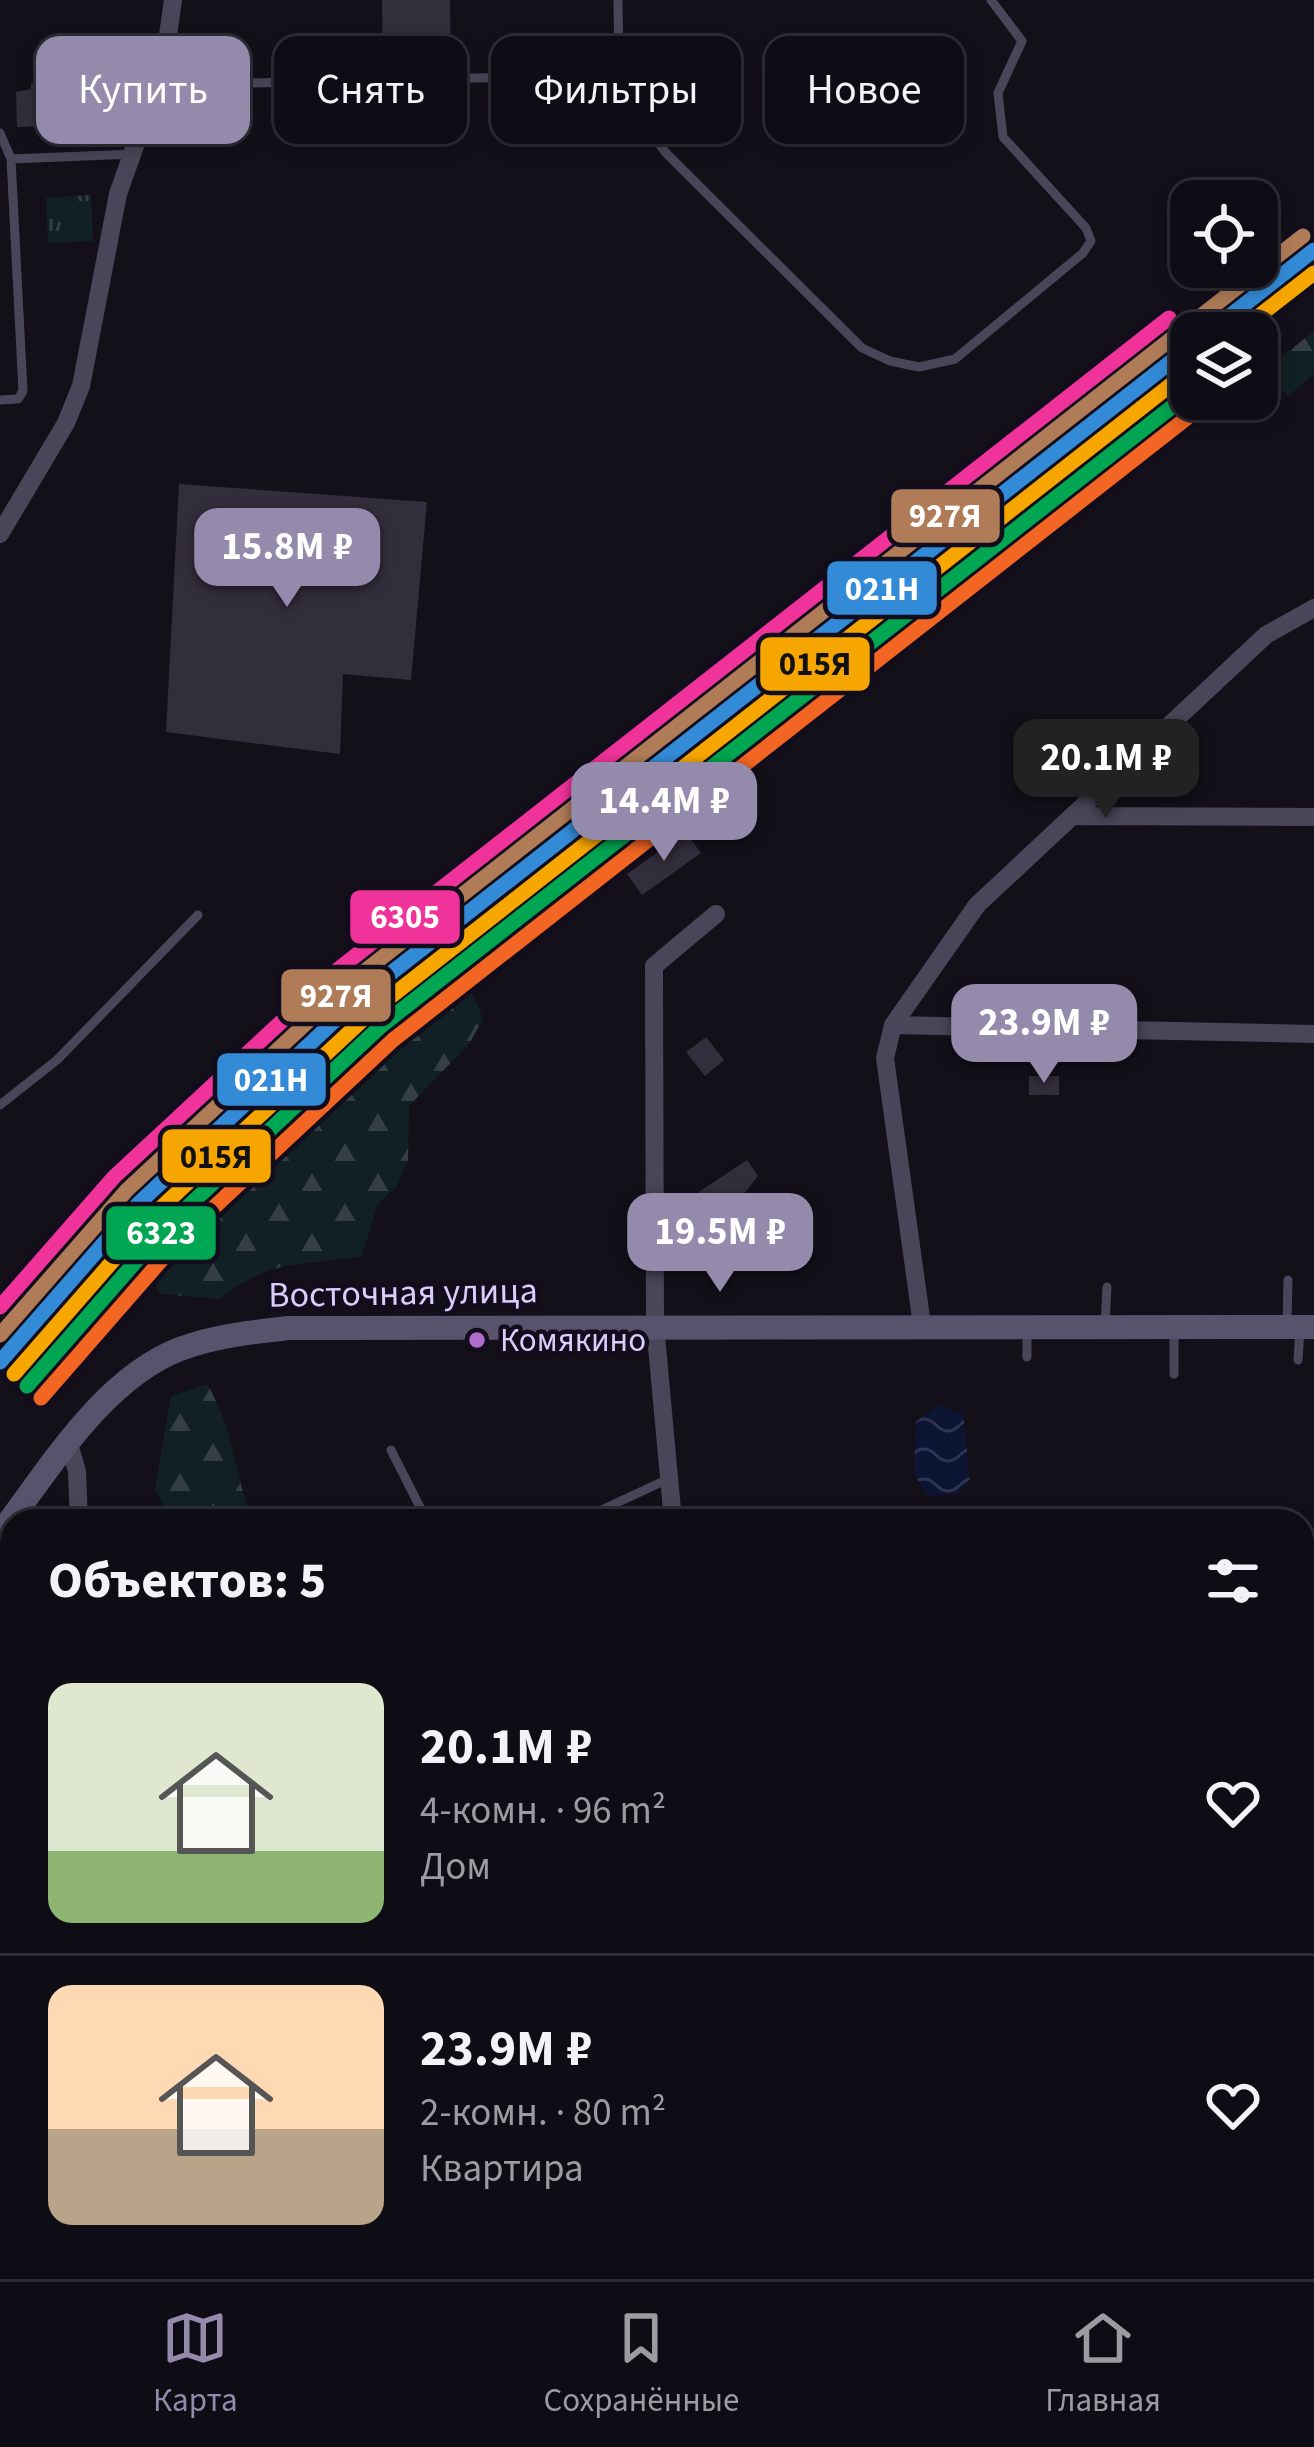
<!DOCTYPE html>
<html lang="ru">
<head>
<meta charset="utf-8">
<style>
	body { margin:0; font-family:"Source Sans 3",sans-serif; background:#1c1a22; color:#f1f3f6; height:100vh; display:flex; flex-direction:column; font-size:45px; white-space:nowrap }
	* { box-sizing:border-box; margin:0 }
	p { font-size:39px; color:#9b9ba0 }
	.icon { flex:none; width:66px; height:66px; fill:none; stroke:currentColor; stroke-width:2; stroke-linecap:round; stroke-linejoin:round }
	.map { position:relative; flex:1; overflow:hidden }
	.side { position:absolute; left:0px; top:1509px; width:1314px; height:771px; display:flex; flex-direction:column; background:#0e0c14; border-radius:36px 36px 0 0; box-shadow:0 6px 18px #0003,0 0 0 3px #2e2c34 }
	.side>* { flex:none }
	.hud { position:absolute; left:36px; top:36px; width:1242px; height:108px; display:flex; gap:24px }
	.fabs { position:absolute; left:1170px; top:180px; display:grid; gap:24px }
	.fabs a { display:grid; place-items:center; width:108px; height:108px; border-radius:24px; background:#0e0c14; box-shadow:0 6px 18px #0003,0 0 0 3px #2e2c34; font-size:60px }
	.price { position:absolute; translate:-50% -102px; padding:0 27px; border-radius:24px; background:#948bac; color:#fff; font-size:39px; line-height:78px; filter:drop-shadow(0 3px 6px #0008) }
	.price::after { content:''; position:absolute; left:50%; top:72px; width:36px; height:27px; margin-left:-18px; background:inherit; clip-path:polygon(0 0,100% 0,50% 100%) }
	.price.current { background:#222; color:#fff }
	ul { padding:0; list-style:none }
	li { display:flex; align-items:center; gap:36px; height:300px; padding:0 48px }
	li+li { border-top:3px solid #2e2c34 }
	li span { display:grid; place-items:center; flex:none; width:336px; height:240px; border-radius:24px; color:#555 }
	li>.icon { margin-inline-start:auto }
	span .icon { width:144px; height:144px; fill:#fffc; stroke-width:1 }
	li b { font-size:51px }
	h2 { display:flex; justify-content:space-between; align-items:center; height:144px; padding:0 48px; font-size:51px }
	.tag { padding:0 42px; border-radius:24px; background:#0e0c14; box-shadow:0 6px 18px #0003,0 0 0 3px #2e2c34; font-size:42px; line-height:108px }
	.tag.current { background:#948bac; color:#fff }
	.menu { display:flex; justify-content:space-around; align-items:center; height:168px; border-top:3px solid #2e2c34; background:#0e0c14; font-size:33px; color:#9b9ba0 }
	.menu a { display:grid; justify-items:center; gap:6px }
	.menu .current { color:#948bac }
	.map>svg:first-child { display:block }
</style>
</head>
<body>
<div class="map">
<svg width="1314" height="2279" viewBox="0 0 1314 2279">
	<defs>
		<pattern id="grass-tufts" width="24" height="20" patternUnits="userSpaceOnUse" patternTransform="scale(3)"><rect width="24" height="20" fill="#112024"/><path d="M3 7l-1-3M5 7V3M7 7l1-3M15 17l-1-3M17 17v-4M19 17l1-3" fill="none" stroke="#333f45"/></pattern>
		<pattern id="forest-firs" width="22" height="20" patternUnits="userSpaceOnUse" patternTransform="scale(3)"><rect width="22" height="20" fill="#112024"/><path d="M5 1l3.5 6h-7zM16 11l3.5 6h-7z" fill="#333f45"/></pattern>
		<pattern id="water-waves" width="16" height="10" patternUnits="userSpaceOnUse" patternTransform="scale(3)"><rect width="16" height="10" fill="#0d1534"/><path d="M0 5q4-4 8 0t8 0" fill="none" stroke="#303652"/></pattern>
	</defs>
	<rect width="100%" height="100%" fill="#13101a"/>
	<path fill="url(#grass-tufts)" d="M91,195L93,241L48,243L46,198Z"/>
	<path fill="url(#forest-firs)" d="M1314,331V374L1288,396L1264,371Z
		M463,971L483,1019L469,1044L409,1106L408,1160L397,1186L377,1205L362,1256C299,1267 272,1257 220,1299L161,1294L146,1272L157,1247L223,1205L249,1158L269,1138L278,1112L366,1053L380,1030L437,974Z
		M207,1384C233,1427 235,1474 252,1521H170L155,1489L171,1396Z"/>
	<path fill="url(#water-waves)" d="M938,1405L963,1414L970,1479L958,1494L930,1496L914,1475L916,1422Z"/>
	<path fill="#332e3c" d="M382,0H450L451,70L383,71Z
		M71,83V88L89,90L90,125L17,127L16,92L31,89V84Z
		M179,484L427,502L411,680L343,674L340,754L166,732Z
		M686,832L701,853L642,895L627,874Z
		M706,1037L724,1060L705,1076L686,1052Z
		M1029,1076H1059V1095H1029Z
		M747,1160L758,1176L744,1194L740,1210L713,1231L708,1224L694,1235L678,1226L676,1207Z"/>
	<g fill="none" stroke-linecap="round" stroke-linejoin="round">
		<path stroke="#4e5765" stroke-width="3" stroke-dasharray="6 9" stroke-linecap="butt" d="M958,1517L959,1521
			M534,2268L536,2279
			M465,2279L496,2268"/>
		<path stroke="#4a4659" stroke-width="9" d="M618,0L619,75
			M157,85L619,75V92L666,153L862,348L890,361L919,367L955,359L1083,253L1091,241L1086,228L1003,137L998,93L1022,41L991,0
			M0,133L11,159
			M0,400L18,399L23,391L11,159L133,154
			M0,1105L57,1060L198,915
			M1287,1323L1288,1280
			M1105,1324L1107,1287
			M1027,1333V1357
			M1298,1360L1300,1329
			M1174,1374V1332
			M391,1450L427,1521
			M578,1521L670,1478"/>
		<path stroke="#4a4659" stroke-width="18" d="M0,534L66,423L81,386L118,194L164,64L173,0
			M1072,816L1314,817
			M893,1025L1314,1034
			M922,1325L885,1058L893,1025L977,905L1266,635L1314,608
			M69,1444L77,1471L79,1521
			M673,1521L655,1325L654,966L716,914
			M1302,1582L1314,1568
			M1302,1881L1314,1867
			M100,2268V2279
			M690,2268L697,2279
			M1120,2268L1129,2279"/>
		<path stroke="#59526c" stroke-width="24" d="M0,1534C48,1471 102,1379 180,1349C215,1336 252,1332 289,1328L1314,1327"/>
		<defs>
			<path id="rail-1" d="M1208,333L1314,250
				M0,1362L139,1203L358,999L1191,346"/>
			<path id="rail-2" d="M1237,333L1314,273
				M14,1374L152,1216L370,1013L1191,369"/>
			<path id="rail-3" d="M1197,319L1303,236
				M0,1335L127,1190L347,985L1180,332"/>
			<path id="rail-4" d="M27,1386L165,1228L381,1026L1191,392"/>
			<path id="rail-5" d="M0,1307L114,1177L336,971L1169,318"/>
			<path id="rail-6" d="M41,1398L178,1241L393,1040L1211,399"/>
		</defs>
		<use href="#rail-1" stroke="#120d1d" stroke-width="24"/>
		<use href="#rail-2" stroke="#120d1d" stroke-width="24"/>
		<use href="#rail-3" stroke="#120d1d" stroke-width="24"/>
		<use href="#rail-4" stroke="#120d1d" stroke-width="24"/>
		<use href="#rail-5" stroke="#120d1d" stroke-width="24"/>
		<use href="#rail-6" stroke="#120d1d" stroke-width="24"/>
		<use href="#rail-1" stroke="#338bd7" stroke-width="15"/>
		<use href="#rail-2" stroke="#f7a600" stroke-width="15"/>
		<use href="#rail-3" stroke="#b07c57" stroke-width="15"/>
		<use href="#rail-4" stroke="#00a651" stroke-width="15"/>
		<use href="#rail-5" stroke="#ef339a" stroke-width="15"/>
		<use href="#rail-6" stroke="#f26522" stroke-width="15"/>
	</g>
	<circle fill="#b06ccc" stroke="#120d1d" stroke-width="4.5" cx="477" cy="1340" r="10"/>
	<g text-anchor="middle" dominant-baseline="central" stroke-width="9" stroke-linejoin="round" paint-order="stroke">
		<g font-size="33" fill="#dacdfb" stroke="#120d1d" text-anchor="start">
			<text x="500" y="1340">Комякино</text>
		</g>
		<g font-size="36" fill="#dacdfb" stroke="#120d1d">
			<text transform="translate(403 1293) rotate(-1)">Восточная улица</text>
		</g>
	</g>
	<g stroke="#120d1d" stroke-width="4.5">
		<rect x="889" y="487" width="113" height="58" rx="12" fill="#b07c57"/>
		<rect x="825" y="559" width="114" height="58" rx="12" fill="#338bd7"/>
		<rect x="758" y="635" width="114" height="58" rx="12" fill="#f7a600"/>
		<rect x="348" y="888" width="114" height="58" rx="12" fill="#ef339a"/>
		<rect x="279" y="967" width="114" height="57" rx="12" fill="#b07c57"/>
		<rect x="215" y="1051" width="113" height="57" rx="12" fill="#338bd7"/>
		<rect x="160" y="1127" width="113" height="58" rx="12" fill="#f7a600"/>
		<rect x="104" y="1204" width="114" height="58" rx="12" fill="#00a651"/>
	</g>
	<g font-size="33" text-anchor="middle" font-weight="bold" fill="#fff">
		<text x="945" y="527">927Я</text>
		<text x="882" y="600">021Н</text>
		<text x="405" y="928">6305</text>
		<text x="336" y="1007">927Я</text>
		<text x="271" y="1091">021Н</text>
		<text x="161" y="1244">6323</text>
	</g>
	<g font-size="33" text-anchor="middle" font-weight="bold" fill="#111">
		<text x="815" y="675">015Я</text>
		<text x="216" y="1168">015Я</text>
	</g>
</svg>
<div class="fabs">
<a><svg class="icon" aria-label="locate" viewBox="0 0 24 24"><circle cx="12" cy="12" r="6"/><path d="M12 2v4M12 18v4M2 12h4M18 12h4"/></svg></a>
<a><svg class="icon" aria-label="layers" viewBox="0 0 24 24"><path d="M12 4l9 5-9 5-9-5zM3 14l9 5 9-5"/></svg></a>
</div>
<b class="price" style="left:287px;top:610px">15.8M ₽</b>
<b class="price current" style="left:1106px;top:821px">20.1M ₽</b>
<b class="price" style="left:664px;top:864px">14.4M ₽</b>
<b class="price" style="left:1044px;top:1086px">23.9M ₽</b>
<b class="price" style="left:720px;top:1295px">19.5M ₽</b>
<div class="hud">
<a class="tag current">Купить</a>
<a class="tag">Снять</a>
<a class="tag">Фильтры</a>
<a class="tag">Новое</a>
</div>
<section class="side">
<h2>Объектов: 5<svg class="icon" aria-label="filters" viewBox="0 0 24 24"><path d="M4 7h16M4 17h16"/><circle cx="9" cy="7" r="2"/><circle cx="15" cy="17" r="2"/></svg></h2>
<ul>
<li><span style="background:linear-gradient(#dfe7d0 70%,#8fb573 0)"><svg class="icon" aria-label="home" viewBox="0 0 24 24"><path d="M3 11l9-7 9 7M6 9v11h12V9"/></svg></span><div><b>20.1M ₽</b><p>4-комн. · 96 m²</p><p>Дом</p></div><svg class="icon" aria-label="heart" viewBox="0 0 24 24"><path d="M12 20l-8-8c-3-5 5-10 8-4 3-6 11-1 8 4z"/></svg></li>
<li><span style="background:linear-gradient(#ffd9b3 60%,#b9a48a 0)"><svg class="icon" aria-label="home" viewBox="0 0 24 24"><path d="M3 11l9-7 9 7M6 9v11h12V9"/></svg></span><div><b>23.9M ₽</b><p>2-комн. · 80 m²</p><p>Квартира</p></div><svg class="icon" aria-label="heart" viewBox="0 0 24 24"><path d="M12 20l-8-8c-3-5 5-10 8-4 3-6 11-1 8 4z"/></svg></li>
</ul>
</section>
</div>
<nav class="menu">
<a class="current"><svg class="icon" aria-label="map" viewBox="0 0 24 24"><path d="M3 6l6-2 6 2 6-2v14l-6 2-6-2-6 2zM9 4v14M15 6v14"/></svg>Карта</a>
<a><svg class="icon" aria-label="saved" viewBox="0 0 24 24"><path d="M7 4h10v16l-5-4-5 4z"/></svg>Сохранённые</a>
<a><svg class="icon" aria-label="home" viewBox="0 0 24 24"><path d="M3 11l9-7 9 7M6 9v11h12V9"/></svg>Главная</a>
</nav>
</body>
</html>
